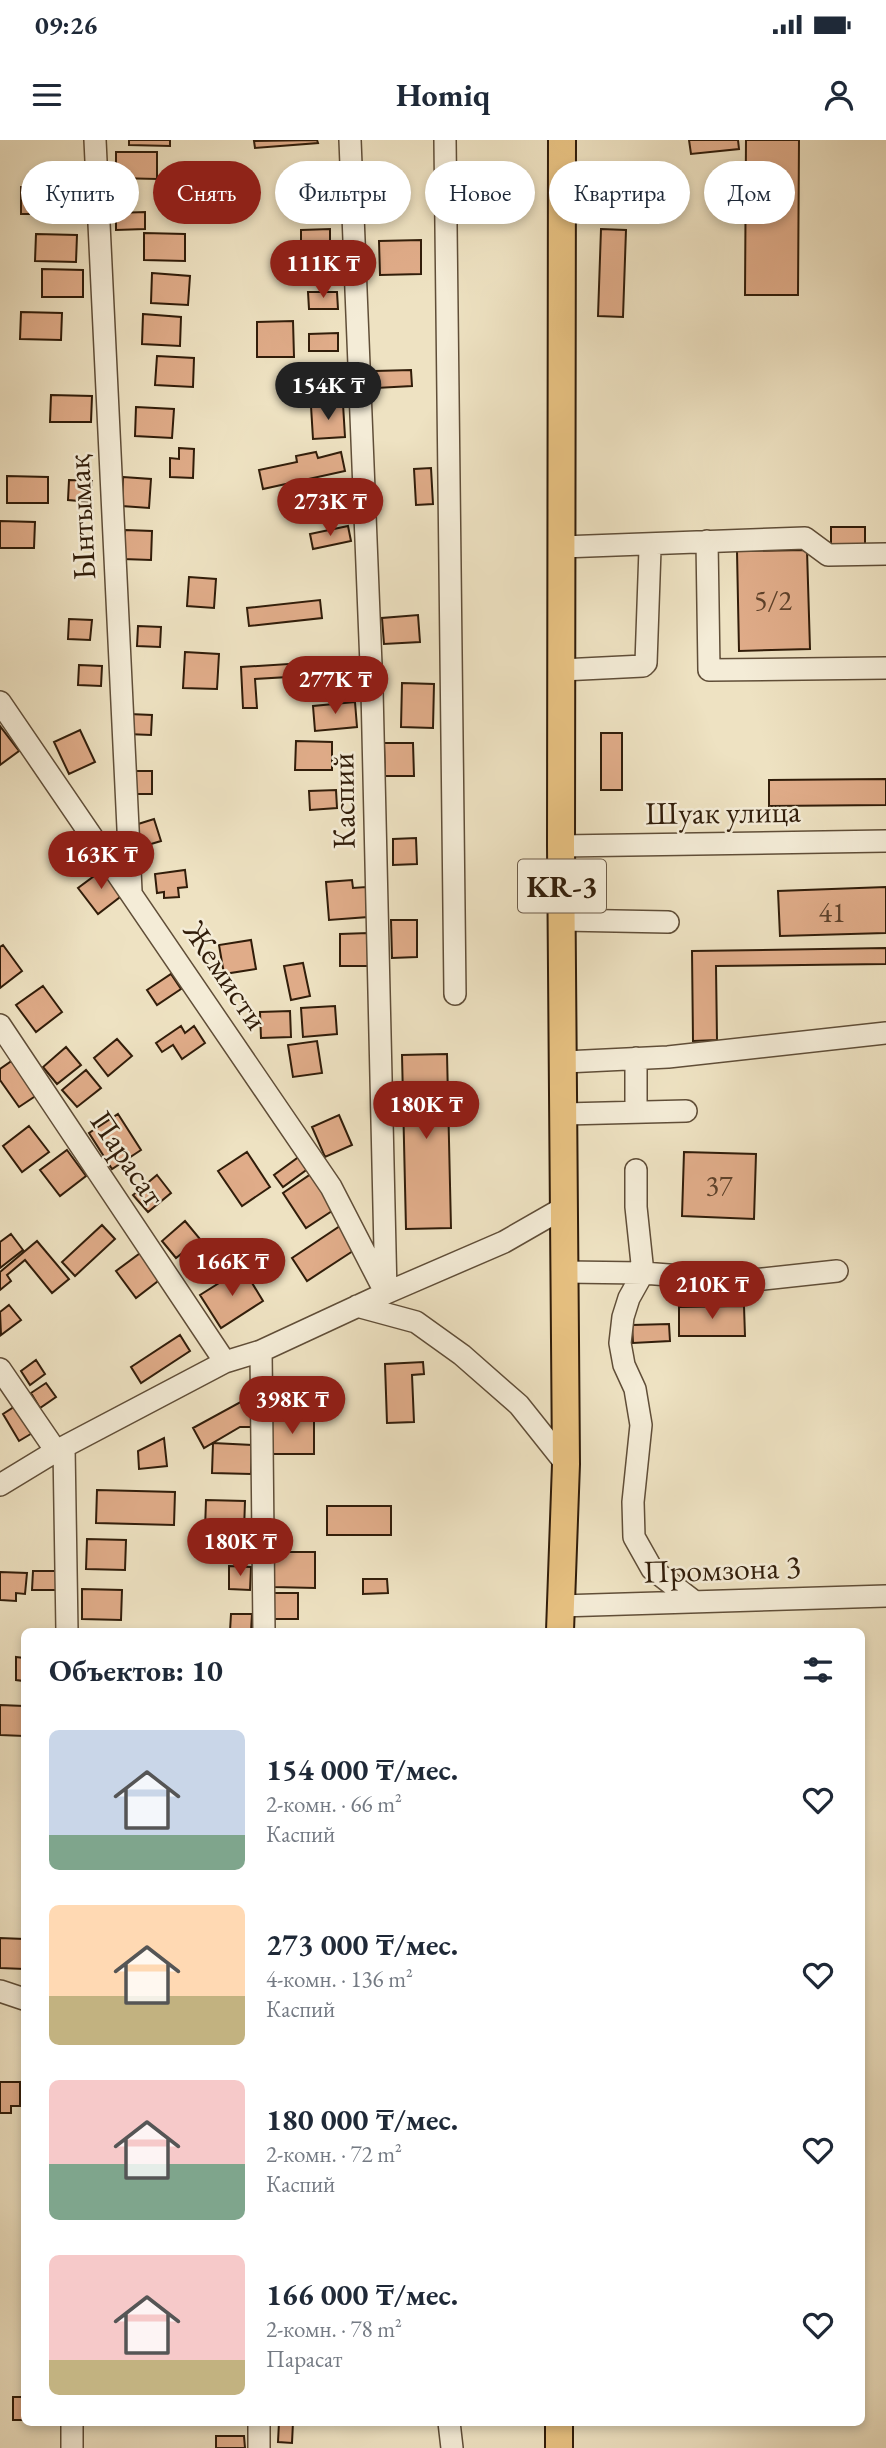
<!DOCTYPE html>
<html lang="ru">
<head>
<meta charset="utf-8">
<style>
	body { margin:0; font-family:"EB Garamond",serif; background:#f6f6f7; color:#1f2937; height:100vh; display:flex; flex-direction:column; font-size:26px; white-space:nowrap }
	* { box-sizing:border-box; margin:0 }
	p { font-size:23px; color:#747a83 }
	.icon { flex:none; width:38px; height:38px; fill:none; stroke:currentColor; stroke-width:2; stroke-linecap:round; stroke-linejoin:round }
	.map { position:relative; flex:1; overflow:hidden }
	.drawer { position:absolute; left:21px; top:1488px; width:844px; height:798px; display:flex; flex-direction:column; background:#fff; border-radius:10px; box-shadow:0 4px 10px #0003 }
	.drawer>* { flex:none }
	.hud { position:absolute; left:21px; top:21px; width:845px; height:63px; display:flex; gap:14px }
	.price { position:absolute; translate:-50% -60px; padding:0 16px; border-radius:24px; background:#8f2418; color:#fff; font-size:23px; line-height:46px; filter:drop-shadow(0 2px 4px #0008) }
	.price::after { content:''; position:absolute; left:50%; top:42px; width:21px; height:16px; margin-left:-10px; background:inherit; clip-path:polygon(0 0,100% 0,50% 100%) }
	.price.active { background:#222; color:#fff }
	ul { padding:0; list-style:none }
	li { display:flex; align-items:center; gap:21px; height:175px; padding:0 28px }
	li span { display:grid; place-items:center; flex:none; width:196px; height:140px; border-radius:10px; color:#555 }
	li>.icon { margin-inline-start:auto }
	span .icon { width:84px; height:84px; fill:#fffc; stroke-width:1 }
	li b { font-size:30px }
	h2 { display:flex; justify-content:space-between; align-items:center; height:84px; padding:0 28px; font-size:30px }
	.chip { padding:0 24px; border-radius:32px; background:#fff; box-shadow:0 4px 10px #0003; font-size:24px; line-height:63px }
	.chip.active { background:#8f2418; color:#fff }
	.status { display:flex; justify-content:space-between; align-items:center; height:49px; padding:0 35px; background:#fff; direction:ltr }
	.status svg { height:19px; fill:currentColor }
	header { display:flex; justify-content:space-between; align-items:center; height:91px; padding:0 28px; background:#fff; font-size:32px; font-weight:700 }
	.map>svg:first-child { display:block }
</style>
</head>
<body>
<div class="status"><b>09:26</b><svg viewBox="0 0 49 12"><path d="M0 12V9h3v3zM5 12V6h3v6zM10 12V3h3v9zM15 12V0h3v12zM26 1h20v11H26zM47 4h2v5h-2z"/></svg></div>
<header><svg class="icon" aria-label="menu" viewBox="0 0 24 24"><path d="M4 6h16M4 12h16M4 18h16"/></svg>Homiq<svg class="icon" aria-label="person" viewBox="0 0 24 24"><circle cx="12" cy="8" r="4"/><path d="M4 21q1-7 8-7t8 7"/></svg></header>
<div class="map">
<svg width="886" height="2308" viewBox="0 0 886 2308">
	<rect width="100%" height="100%" fill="#eee2c2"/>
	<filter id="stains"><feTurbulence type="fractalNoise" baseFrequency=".00286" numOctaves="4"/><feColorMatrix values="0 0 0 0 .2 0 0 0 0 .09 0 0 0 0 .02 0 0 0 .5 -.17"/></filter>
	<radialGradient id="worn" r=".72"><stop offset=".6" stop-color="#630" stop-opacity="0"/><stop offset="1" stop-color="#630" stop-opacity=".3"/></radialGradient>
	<path fill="#e0ac89" stroke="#311d0a" stroke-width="2" d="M129,0H170V6L129,5Z
		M317,0L318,3L255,8L254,1Z
		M689,0H738L739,9L691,14Z
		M746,0H799L798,155H745Z
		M116,12H157V39L116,38Z
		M21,47L62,48V74H21Z
		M301,47H330V64H302Z
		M145,72V89L116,90V73Z
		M330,89V107H301V90Z
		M601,89L626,90L623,177L598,176Z
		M144,93L185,94V121L144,120Z
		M36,94L77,95L76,122L35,121Z
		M421,100V134L380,135L379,101Z
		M42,129L83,130V157H42Z
		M152,133L190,136L188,165L151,163Z
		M308,152H337L338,169H309Z
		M21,172L62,173L61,200L20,199Z
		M143,174L181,177L180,206L142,204Z
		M293,181L294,217H257V182Z
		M338,193V211H309V194Z
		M157,216L194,218L193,247L155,245Z
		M411,230L412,246L376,248L375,231Z
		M51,255L92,256L91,282H50Z
		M343,264L345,297L313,299L311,266Z
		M136,267L174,269L172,298L135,296Z
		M179,308L194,309L193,338L170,337V318L179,319Z
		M316,312L318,318L341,312L345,331L263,349L259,330L297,322L296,316Z
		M431,328L433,364L416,365L414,329Z
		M7,336L48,337V363H7Z
		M123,337L151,339L149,368L122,366Z
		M69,340L92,341L91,362L68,360Z
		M318,342L325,370L293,378L286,350Z
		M0,381L35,382L34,408H0Z
		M348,386L351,401L313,409L310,394Z
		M831,387H865V405L831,406Z
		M125,390L152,391L151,420L123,419Z
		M807,410L810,509L739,511L737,411Z
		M189,437L216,439L214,468L187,466Z
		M320,460L322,478L249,486L247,468Z
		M418,475L420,502L384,504L382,478Z
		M69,479L92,480L90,500L68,499Z
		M138,486L161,487L160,507L137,506Z
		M185,512L219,514L217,549L183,548Z
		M304,523L305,536L255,539L257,568H243L241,527Z
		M79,525L102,526L101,546L78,545Z
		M366,535L367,556L333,558L332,537Z
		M402,543L434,544L433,588L401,587Z
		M355,562L357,587L315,591L313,566Z
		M129,574L152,575L151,595L127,594Z
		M0,586L19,611L0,625Z
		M80,590L95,622L69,634L54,602Z
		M601,593H622V650H601Z
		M296,601L332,602V630H295Z
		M384,603H413L414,636H385Z
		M131,631H152V654H131Z
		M886,639V665L769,666V640Z
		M336,650L337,668L310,670L309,651Z
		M154,679L161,701L141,707L135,685Z
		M416,698L417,724L393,725V699Z
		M105,728L124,754L98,774L78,748Z
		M185,730L187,747L178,748L179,757L164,758V752L157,753L155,734Z
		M352,740L353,748L366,747L368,777L329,780L326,742Z
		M886,747V793L780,796L778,751Z
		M391,780H417V817L392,818Z
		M368,793L369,826H340V794Z
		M251,800L256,829L224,834L219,805Z
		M3,805L22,831L0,848V807Z
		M886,808V824L716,826L717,900L693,901L692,811Z
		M303,823L310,856L291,860L284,826Z
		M171,834L181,849L157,865L147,850Z
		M43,846L62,872L36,892L16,865Z
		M335,866L337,894L303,897L301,868Z
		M290,871L291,897L261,898L260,872Z
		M181,886L185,893L194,886L205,903L182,919L173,905L162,912L156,903Z
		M117,899L132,916L108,936L94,918Z
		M317,901L322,933L293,937L288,905Z
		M66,907L81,925L57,944L43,927Z
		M447,914L451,1088L406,1089L402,915Z
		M13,920L37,955L19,967L0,940V929Z
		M86,930L101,948L77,967L62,950Z
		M118,974L141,1010L112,1029L89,993Z
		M339,975L352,1005L325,1017L312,987Z
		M29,986L49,1012L22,1032L3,1006Z
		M67,1010L86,1036L60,1056L40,1030Z
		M247,1012L270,1047L242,1066L218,1031Z
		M684,1012L756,1014L754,1079L682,1076Z
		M300,1016L309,1028L283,1047L274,1035Z
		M311,1034L335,1069L306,1088L283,1053Z
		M157,1035L171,1053L148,1072L133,1055Z
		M185,1081L200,1099L176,1118L162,1101Z
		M343,1084L356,1109L307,1141L292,1118Z
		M102,1085L115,1099L75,1136L62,1122Z
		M11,1094L23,1110L0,1128V1102Z
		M37,1101L69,1139L52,1153L25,1120L7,1135L11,1141L0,1150V1132Z
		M143,1111L162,1138L136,1158L116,1131Z
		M243,1128L263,1161L221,1188L200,1155Z
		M9,1165L21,1180L1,1195L0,1172Z
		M744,1166L745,1196H679V1167Z
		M669,1184L670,1201L633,1203L632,1185Z
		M180,1195L190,1211L141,1243L131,1227Z
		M36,1220L45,1234L30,1245L21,1231Z
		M423,1222L424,1234L412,1235L414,1282L387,1283L385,1224Z
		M46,1243L56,1257L40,1268L31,1253Z
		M257,1253L258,1287H240L204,1308L193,1288Z
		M17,1265L34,1292L19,1301L3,1274Z
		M271,1278L314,1279V1314H271Z
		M164,1298L167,1326L139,1329L138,1311Z
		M213,1303L252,1305L251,1334L212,1333Z
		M97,1350L175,1352L174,1385L96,1383Z
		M206,1360L245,1361L244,1391L205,1390Z
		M327,1366H391V1395H327Z
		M87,1399L126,1400L125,1430L86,1429Z
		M273,1412H315V1448L273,1447Z
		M229,1426L251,1427L250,1450L229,1449Z
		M33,1431H58V1450H32Z
		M0,1432L27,1433L25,1454L16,1453V1461L0,1460Z
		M363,1439H387L388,1453L363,1454Z
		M82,1449L122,1450L121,1480L82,1479Z
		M274,1453H298V1479H273Z
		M231,1474H252L251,1491H230Z
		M16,1517L24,1518V1541L16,1540Z
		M0,1565L24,1566V1596L0,1595Z
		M0,1798L24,1799V1829L0,1828Z
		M0,1942H20V1966H11V1973H0Z
		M13,2257H24V2280H13Z
		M279,2282H293L292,2303L278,2302Z
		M216,2296H244L245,2308H216Z"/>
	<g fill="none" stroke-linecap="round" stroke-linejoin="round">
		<defs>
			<path id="minor" d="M95,0L131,751
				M350,0L372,550L386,1153
				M445,0L455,854
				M707,401L709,530L886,528
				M562,407L805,398L828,415L886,414
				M562,530L643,526L646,523L650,409L647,405
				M0,562L331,1047L383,1148
				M561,706L886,701
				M563,780L668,782
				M0,885L225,1222
				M565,922L668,917L886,893
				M636,972V918
				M565,974L686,971
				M636,1030V1067L643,1133L629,1158L623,1177L620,1203L624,1225L635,1249L641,1285L633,1362L634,1397L652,1429L695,1462
				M565,1132L643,1133L745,1141L837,1131
				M357,1166L416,1182L462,1215L519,1265L566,1324
				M261,1211L264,1491
				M0,1229L56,1311
				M64,1307L67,1491
				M0,1345L56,1311L225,1222L261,1211L386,1153L504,1102L565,1067
				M560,1466L886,1456
				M0,1851L24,1859
				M449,2282L452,2308
				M72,2308V2282
				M259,2308V2282"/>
			<path id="major" d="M560,1491L566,1324L561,706L562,0
				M559,2308V2282"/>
		</defs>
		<use href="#minor" stroke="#604e38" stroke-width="24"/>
		<use href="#major" stroke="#311d0a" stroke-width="30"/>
		<use href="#minor" stroke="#f4ecd7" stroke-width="21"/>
		<use href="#major" stroke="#e7c181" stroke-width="26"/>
	</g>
	<g text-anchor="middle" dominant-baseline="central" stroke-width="5" stroke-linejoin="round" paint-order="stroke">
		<g font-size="28" fill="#5d412a">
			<text x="773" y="460">5/2</text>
			<text x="832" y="772">41</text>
			<text x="719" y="1045">37</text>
		</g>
		<rect fill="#f4ecd7" stroke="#6c5b48" stroke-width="2" x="518" y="719.5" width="88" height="53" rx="5"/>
		<g font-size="30" font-weight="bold" fill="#311d0a">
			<text x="562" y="746">KR-3</text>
		</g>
		<g font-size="32" fill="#311d0a" stroke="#f4ecd7">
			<text transform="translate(81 377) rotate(-93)">Ынтымақ</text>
			<text transform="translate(343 661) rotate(-91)">Каспий</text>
			<text transform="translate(723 672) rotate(-1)">Шуак улица</text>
			<text transform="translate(226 835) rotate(56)">Жемисти</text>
			<text transform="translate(128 1018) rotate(56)">Парасат</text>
			<text transform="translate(722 1429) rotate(-2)">Промзона 3</text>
		</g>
	</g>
	<rect width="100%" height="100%" filter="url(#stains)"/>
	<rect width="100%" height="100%" fill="url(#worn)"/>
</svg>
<b class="price" style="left:323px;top:160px">111K ₸</b>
<b class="price active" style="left:328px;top:282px">154K ₸</b>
<b class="price" style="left:330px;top:398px">273K ₸</b>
<b class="price" style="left:335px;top:576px">277K ₸</b>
<b class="price" style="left:101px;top:751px">163K ₸</b>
<b class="price" style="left:426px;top:1001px">180K ₸</b>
<b class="price" style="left:232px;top:1158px">166K ₸</b>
<b class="price" style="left:712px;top:1181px">210K ₸</b>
<b class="price" style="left:292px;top:1296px">398K ₸</b>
<b class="price" style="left:240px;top:1438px">180K ₸</b>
<div class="hud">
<a class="chip">Купить</a>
<a class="chip active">Снять</a>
<a class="chip">Фильтры</a>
<a class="chip">Новое</a>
<a class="chip">Квартира</a>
<a class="chip">Дом</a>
</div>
<section class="drawer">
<h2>Объектов: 10<svg class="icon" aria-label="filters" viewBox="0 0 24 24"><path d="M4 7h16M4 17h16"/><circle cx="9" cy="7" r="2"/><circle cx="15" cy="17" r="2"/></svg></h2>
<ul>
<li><span style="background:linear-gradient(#c9d6e8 75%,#7fa58c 0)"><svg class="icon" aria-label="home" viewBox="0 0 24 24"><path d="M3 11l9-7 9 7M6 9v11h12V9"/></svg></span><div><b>154 000 ₸/мес.</b><p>2-комн. · 66 m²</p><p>Каспий</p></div><svg class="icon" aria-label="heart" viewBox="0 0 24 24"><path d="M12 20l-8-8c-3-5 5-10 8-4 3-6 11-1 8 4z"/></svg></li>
<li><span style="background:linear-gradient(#ffd9b3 65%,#c2b280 0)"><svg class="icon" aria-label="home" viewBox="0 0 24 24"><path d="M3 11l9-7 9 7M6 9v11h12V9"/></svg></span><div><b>273 000 ₸/мес.</b><p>4-комн. · 136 m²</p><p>Каспий</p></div><svg class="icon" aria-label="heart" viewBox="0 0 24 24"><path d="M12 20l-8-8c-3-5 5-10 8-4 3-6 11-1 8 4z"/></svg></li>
<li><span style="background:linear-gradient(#f6c9c9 60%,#7fa58c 0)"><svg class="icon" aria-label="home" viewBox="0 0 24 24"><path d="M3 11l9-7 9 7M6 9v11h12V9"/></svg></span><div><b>180 000 ₸/мес.</b><p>2-комн. · 72 m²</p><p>Каспий</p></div><svg class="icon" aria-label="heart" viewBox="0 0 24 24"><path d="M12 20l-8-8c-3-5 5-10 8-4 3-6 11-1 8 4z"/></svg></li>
<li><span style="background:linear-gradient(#f6c9c9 75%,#c2b280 0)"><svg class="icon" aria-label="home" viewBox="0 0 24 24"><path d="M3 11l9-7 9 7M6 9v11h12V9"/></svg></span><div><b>166 000 ₸/мес.</b><p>2-комн. · 78 m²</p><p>Парасат</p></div><svg class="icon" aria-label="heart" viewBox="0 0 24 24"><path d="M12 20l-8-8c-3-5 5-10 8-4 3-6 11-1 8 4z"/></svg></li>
</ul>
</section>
</div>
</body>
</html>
